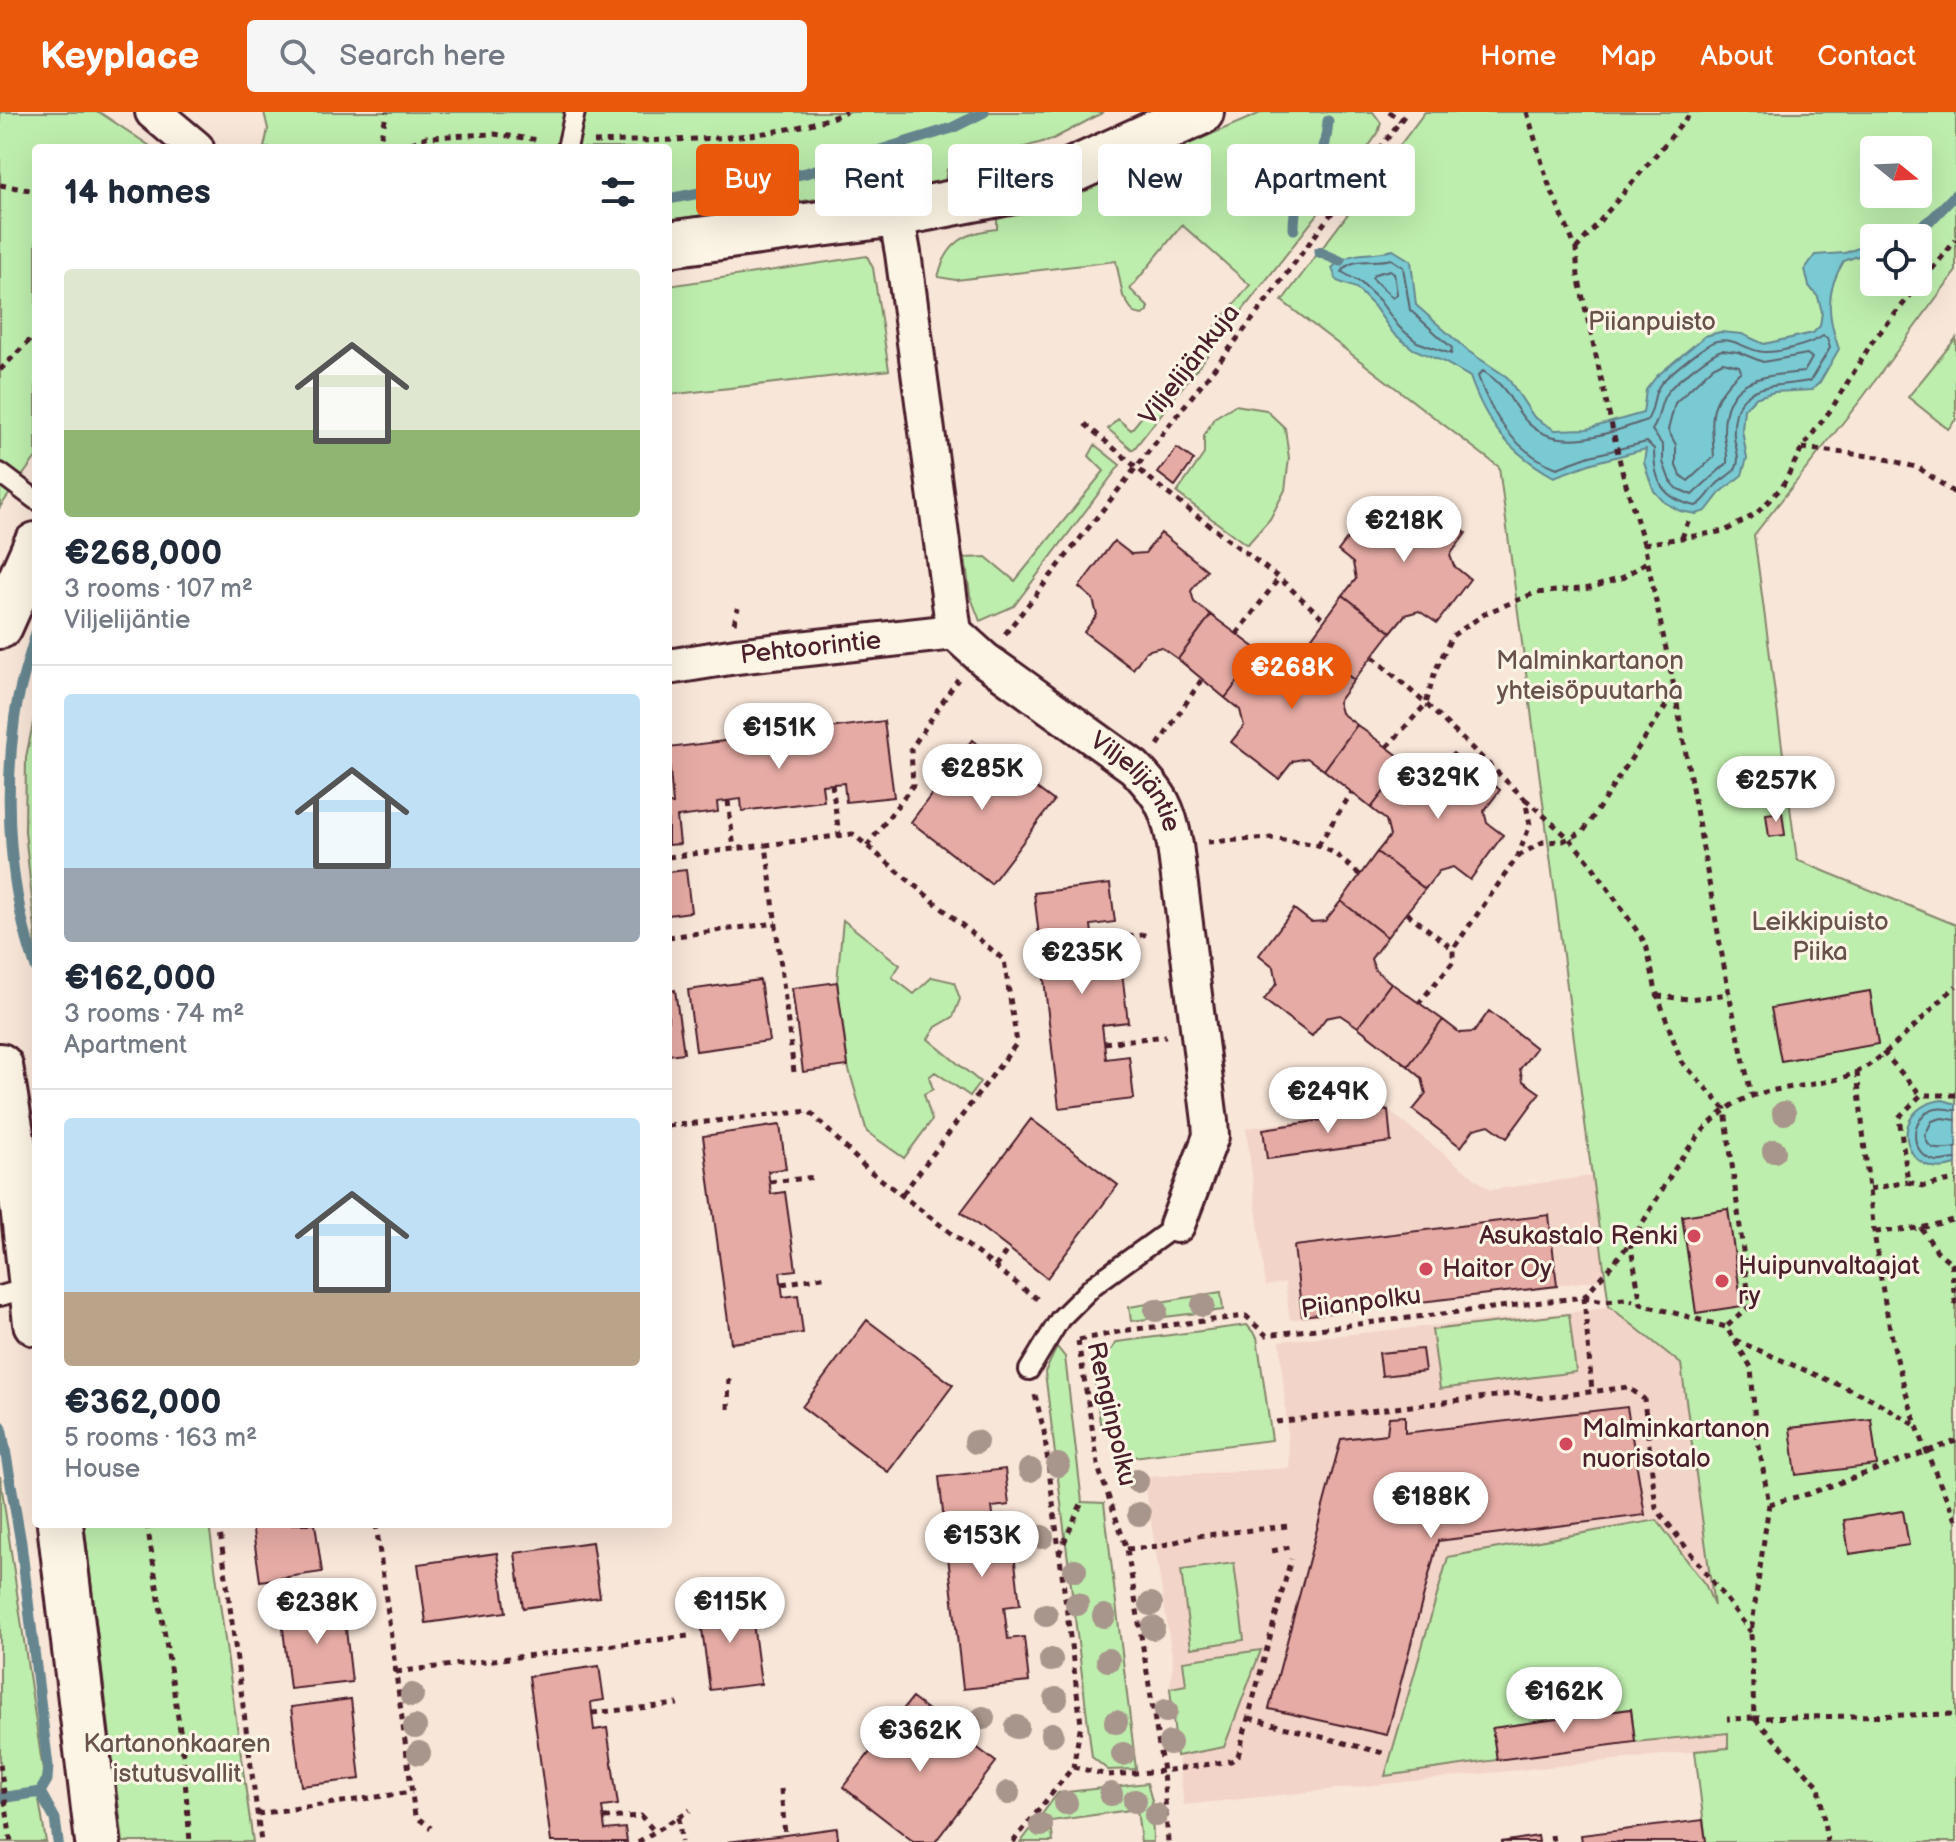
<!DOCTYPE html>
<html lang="en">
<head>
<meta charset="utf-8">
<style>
	body { margin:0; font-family:"Balsamiq Sans",sans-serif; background:#f6f6f7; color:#1f2937; height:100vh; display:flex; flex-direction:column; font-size:30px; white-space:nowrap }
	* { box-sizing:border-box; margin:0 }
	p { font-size:26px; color:#747a83 }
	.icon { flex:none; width:44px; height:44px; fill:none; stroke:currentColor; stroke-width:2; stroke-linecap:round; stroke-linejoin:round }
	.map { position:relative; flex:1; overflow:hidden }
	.details { position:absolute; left:32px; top:32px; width:640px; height:1384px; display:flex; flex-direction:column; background:#fff; border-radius:8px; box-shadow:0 8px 32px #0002 }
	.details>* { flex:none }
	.guide { position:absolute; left:696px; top:32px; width:760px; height:72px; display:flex; gap:16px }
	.needle { width:52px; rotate:108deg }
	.fabs { position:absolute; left:1860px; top:24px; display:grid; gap:16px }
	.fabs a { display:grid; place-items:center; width:72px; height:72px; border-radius:8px; background:#fff; box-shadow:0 8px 32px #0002; font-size:40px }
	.price { position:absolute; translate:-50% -68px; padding:0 18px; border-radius:28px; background:#fff; color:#222; font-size:26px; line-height:52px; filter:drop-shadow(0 2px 4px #0008) }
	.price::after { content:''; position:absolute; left:50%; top:48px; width:24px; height:18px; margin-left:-12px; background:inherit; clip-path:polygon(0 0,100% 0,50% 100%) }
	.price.active { background:#ea580c; color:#fff }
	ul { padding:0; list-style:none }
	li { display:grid; align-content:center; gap:16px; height:424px; padding:0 32px }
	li+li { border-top:2px solid #e0e1e3 }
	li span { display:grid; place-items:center; height:248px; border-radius:8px; color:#555 }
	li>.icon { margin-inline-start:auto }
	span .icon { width:144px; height:144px; fill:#fffc; stroke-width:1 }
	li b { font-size:34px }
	h2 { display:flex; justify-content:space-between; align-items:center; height:96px; padding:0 32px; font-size:34px }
	.chip { padding:0 28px; border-radius:8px; background:#fff; box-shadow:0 8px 32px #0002; font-size:28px; line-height:72px }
	.chip.active { background:#ea580c; color:#fff }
	header { display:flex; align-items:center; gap:48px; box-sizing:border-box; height:112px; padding:0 40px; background:#ea580c; color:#fff }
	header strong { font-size:38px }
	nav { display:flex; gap:44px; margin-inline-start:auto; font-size:28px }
	.search { width:560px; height:72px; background:#f6f6f7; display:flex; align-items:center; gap:20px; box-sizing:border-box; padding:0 28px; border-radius:8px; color:#747a83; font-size:30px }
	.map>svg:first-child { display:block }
</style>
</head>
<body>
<header>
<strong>Keyplace</strong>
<div class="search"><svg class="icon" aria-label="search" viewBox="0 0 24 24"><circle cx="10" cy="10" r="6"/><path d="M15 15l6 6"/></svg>Search here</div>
<nav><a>Home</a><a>Map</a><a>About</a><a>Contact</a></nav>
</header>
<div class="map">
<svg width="1956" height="1730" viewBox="0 0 1956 1730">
	<rect width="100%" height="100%" fill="#f8e6d8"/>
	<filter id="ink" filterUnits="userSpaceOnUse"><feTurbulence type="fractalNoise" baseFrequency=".0125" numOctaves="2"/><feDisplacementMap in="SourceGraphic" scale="16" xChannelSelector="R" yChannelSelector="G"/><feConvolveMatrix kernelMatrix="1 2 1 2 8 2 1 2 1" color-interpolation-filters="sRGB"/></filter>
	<g filter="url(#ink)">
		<path fill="#f3d4c8" d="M1388,998L1490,1078L1592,1064L1605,1167L1290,1208L1285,1170L1266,1174L1246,1016Z
			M1609,1194L1681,1252L1718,1517L1729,1636L1184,1693L1170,1576L1173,1550L1144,1365L1290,1356L1280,1229L1592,1198Z"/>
		<path fill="#beeead" stroke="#84866c" stroke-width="2" fill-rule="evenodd" d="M0,0H99L153,36H36V345L0,395Z
			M264,0H1104L1053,27L947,57L945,69L668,108V36H264L268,17Z
			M1263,0H1373L1381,11L1378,21L1350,61L1133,338L1108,317L1118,307L1131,318L1250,173L1182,113L1130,177L1148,195V200L1142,203L1134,201L1123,184L1116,149L956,168L938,165C946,132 964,120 997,117V107L1053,90Z
			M1425,0H1956V159L1863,285L1754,423L1797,748L1956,813V1730H1706L1695,1639L1728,1636V1621L1635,1630L1631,1597L1493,1616L1497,1648L1385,1664L1448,1445L1657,1408L1706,1474L1714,1494L1681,1252L1609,1194L1499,355L1282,189ZM1874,38H1918V82H1874ZM1874,126H1918V170H1874Z
			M867,144L873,156L889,258L668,283V174Z
			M1956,226V307L1948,317L1908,285Z
			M1235,293L1266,298L1285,316L1289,346L1285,378L1270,407L1247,433L1177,381L1204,342V324L1214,306Z
			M1095,333L1120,353L1014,494L980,509L970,483L965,446L986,445L1015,469L1104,359L1089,344Z
			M36,597V892L35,818L25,719L26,645Z
			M843,808L900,853L892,865L914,882L932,865L954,870L960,887L953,905L936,915L928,927L980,970L970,984L935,960L929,965L933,977L924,982L932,1008L904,1046L867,1020L848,954L837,870Z
			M1221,1180L1223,1198L1131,1209L1129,1195Z
			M1569,1202L1576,1260L1440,1277L1432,1218Z
			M1247,1213L1257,1225L1272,1328L1117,1347L1111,1310L1100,1311L1094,1261L1117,1230Z
			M1057,1235L1065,1245L1082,1390L1104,1391L1136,1657L1108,1658L1092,1645L1045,1260Z
			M0,1364L43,1659L39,1688L46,1730H0Z
			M84,1412H209L253,1730H123Z
			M1234,1451L1244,1528L1191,1536L1181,1458Z
			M1261,1538L1224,1635L1177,1644L1170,1576L1186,1573L1183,1549Z
			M1147,1671L1152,1689L1153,1730H1141L1137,1697L1051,1709L1053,1730H1021L1058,1681Z"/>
		<path fill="#79cad2" stroke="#66868f" stroke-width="2" d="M1861,135L1874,136V138L1844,149C1825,179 1827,204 1839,237L1820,270L1812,278L1774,280L1755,286L1744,297L1742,318L1747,346L1742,363L1720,381L1706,399L1696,402L1680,399L1664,390L1654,379L1648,363L1644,350L1646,337L1592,351L1554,365C1509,340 1487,313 1470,265L1444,250L1413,237L1393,221L1373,193L1356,176L1337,169L1332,156C1352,136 1368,145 1393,138L1411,149L1416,193L1468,239L1507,265L1534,305L1555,318L1587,317L1643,301L1646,278L1657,264L1705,224L1720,220L1742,222L1764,232L1813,221L1820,214L1822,200L1818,185L1809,174L1805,157L1815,143L1845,141Z
			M1943,988L1956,992V1053C1903,1071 1884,995 1943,988Z"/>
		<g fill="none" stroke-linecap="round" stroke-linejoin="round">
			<path stroke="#5d636e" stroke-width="2" d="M1391,147L1403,155L1410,198L1452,236L1451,242L1417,230L1399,215L1379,188L1361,171L1342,160C1350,144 1375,152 1391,147Z
				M1390,158L1394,161L1397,182L1393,186L1372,166L1375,162Z
				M1823,224L1827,226L1830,236L1810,269C1768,276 1731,269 1734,325C1735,335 1741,346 1736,356C1732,362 1722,367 1717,372C1710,379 1705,390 1696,394C1662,387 1654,369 1654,337L1647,330L1590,344L1557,356C1516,341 1491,303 1478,264L1483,259C1511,277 1509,291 1528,311C1559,341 1612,321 1647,308C1656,296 1651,281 1663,269C1672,260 1706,231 1717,229C1735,225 1747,239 1764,240C1778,241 1812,232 1823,224Z
				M1722,238L1738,240L1763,250L1807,242L1812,246L1804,260C1761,264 1724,265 1724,319C1724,330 1728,340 1727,351L1692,383L1676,376L1670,369L1663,350V334L1652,318C1661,306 1658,294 1666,282C1672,272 1711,241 1722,238Z
				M1723,250L1739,254L1741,259C1708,289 1711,302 1714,345L1688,369L1680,363L1676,354V333L1668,318L1675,291L1713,255Z
				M1956,998C1949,998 1943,995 1936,997C1908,1003 1908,1043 1936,1049C1943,1050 1950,1047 1956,1047
				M1956,1008L1942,1006L1932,1009L1925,1023C1928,1042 1942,1037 1956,1036"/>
			<path stroke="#66868f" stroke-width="11" d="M668,87L806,61L952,16L984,0
				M1294,117C1294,82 1305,81 1318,53C1324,39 1327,23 1328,9
				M1905,126L1933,106L1956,82
				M1319,140L1340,149
				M36,521C28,550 17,581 14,611C4,691 9,779 36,856
				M1,1314L21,1431L48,1654L47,1668L40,1680
				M40,1680L55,1707L58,1730
				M0,1686L40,1680"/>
		</g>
		<path fill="#e6aba4" stroke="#4a1f2b" stroke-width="2" d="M1177,336L1194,348L1175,374L1158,361Z
			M1420,385L1466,421L1450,443L1454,454L1470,467L1437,511L1419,499L1405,503L1391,520L1343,483L1356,467L1353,451L1338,439L1373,393L1390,406L1404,405Z
			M1161,421L1207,458L1191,479L1194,490L1211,503L1178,547L1161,535L1146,539L1133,557L1084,520L1097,503L1093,487L1079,475L1114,429L1131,442L1145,441Z
			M1343,483L1391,520L1354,568L1307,532Z
			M1211,503L1261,540L1225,586L1178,547Z
			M1307,532L1354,568L1338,590L1341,601L1357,613L1324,658L1307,646L1293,649L1279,667L1231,630L1244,614L1240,598L1225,586L1261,540L1278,553L1292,552Z
			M884,609L894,685L846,690L844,671L822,673L824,689L742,699L741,687L717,690L718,700L677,705L680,732L668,733V692H673L668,636Z
			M1357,613L1407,650L1371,696L1324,658Z
			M972,628L1054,689L991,772L911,710Z
			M1453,641L1500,678L1484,699L1487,711L1503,723L1470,768L1453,755L1439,759L1425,777L1377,740L1390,724L1386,708L1371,696L1407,650L1424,662H1438Z
			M1782,700L1785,723L1769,725L1766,702Z
			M1377,740L1425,777L1387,825L1341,789Z
			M686,758L691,800L668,803V760Z
			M1110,772L1115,810L1091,813L1095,847L1120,844L1128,910L1102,913L1106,947L1129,944L1134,987L1059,996L1034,781Z
			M1341,789L1387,825L1371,847L1375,858L1391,871L1358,915L1340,903L1326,906L1312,924L1264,888L1277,871L1274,855L1259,843L1294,797L1311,810L1325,809Z
			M760,868L769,929L696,939L688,878Z
			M837,870L848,954L803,960L792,876Z
			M1391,871L1443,908L1408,954L1358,915Z
			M675,878L684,941L668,943V880Z
			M1870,879L1878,932L1781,949L1771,896Z
			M1489,899L1536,936L1520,957L1523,969L1540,981L1507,1026L1489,1013L1474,1017L1461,1035L1413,998L1426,982L1422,966L1408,954L1443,908L1460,921L1474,920Z
			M1388,998L1391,1030L1267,1047L1263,1017Z
			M1031,1007L1118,1073L1047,1166L961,1100Z
			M780,1013L786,1057L768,1059L771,1082L785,1080L796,1158L780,1160L783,1185L798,1183L803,1221L731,1231L703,1024Z
			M1728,1097L1742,1194L1696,1201L1682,1104Z
			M1549,1103L1557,1174L1302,1204L1294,1134Z
			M867,1208L953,1273L888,1360L802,1295Z
			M1422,1237L1425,1259L1382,1264L1379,1241Z
			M1627,1295L1645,1403L1438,1429L1387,1623L1269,1597L1341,1327L1387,1322L1389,1305L1405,1304V1321Z
			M1871,1307L1877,1353L1796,1363L1790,1316Z
			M1005,1357L1009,1393L992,1395L995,1418L1011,1416L1020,1493L1004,1495L1008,1527L1024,1525L1029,1570L963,1577L939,1365Z
			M1903,1399L1909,1433L1849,1442L1844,1408Z
			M252,1412H315L322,1460L260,1469Z
			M592,1430L600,1485L523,1496L515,1441Z
			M497,1441L506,1500L426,1511L418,1452Z
			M750,1488L761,1572L710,1578L699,1494Z
			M343,1491L352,1570L290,1577L281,1499Z
			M599,1554L604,1588L591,1590L592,1601L594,1618L607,1616L618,1693L602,1695L605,1718L625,1716L627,1730H551L529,1564Z
			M912,1586L996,1650L935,1730H914L843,1675Z
			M351,1587L360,1667L301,1674L291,1595Z
			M1631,1597L1635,1630L1497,1648L1492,1616Z
			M1703,1708L1706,1730H1582L1581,1723Z
			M837,1716L838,1730H727L785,1723Z
			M1538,1724L1539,1730H1501Z"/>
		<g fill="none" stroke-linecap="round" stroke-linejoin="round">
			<defs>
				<path id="lane" d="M567,36L575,0
					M0,361L36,388
					M0,1184L32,1175
					M1029,1258L1060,1207L1094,1173L1177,1113"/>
				<g id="street">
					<path d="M153,0L196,36"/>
					<path id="s1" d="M896,102L903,141L954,520L985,548L1134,655C1161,683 1168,695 1175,733L1210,1009L1211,1024L1177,1113"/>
					<path id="s2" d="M668,555L736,544L954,520"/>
				</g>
				<path id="secondary" d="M668,132L896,102L1014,79L1071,59L1201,0
					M0,514L36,433
					M0,954L23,1094L36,1211
					M60,1412L98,1730"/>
			</defs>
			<use href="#lane" stroke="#4a1f2b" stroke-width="24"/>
			<use href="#street" stroke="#4a1f2b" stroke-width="40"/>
			<use href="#secondary" stroke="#4a1f2b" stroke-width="50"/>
			<path stroke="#4a1f2b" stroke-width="5" stroke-dasharray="6 6" stroke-linecap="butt" d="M1389,0L1400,8
				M1527,0L1547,68L1576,137L1578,164L1622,359L1644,432L1674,575L1729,882L1751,982
				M594,30C677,27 769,31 847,0
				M378,36L387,0
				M400,36L426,25L494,22L540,28
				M0,73L36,79
				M1576,137L1692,0
				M0,258L36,222
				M1085,312L1167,381L1279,466L1325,508
				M1802,336L1879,345L1919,356L1956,382
				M1682,426L1690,404
				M1644,432L1725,419L1756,402L1782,375L1802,336L1832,296L1872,230L1956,128
				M734,511L738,496
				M1005,522L1252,208L1407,0
				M1237,522L1279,466
				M1373,545L1426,592L1525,687L1530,713L1518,744L1453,837
				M1158,633L1202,567
				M1387,635L1426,592L1435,559L1452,524L1486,501L1535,481L1590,476L1624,465L1648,449
				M832,672L839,723
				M1525,687L1569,726L1591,752L1646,832L1656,879L1681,949L1725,997L1750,1194L1726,1215
				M728,689L734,737
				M1208,730L1271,726L1318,733L1334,741L1360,763
				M1318,733L1352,680
				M867,734L913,673L911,637L958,567
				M1518,744L1543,730L1563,729L1583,720L1667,592L1674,576
				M668,745L766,733
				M1407,801L1453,837V850L1419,891
				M668,825L776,811
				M1092,829L1151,822
				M1657,884L1689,887L1729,882
				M1104,931L1166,924
				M1883,940L1921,983
				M794,960L766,733L853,722L1004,848L1017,931L901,1084
				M1857,960C1868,1064 1875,1169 1903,1270C1916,1318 1936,1363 1956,1408
				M1956,983H1921L1899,1005L1908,1070L1924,1074L1956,1068
				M668,1014L809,999L866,1056L1041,1190
				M770,1070L816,1065
				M1870,1077L1908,1070
				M1921,1116L1937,1139L1956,1155
				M1875,1120L1921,1116L1956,1107
				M1630,1130L1641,1192L1726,1215L1751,1255L1755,1311L1769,1392L1751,1520L1754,1606L1727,1607
				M1951,1151L1956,1198
				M995,1155L1009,1136
				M782,1172L828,1164
				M1584,1185C1599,1166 1617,1149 1631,1129C1661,1085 1683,1029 1727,997C1763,970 1814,979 1855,961C1883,949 1931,897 1956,874
				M1584,1185L1592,1279
				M1079,1228L1128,1218L1246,1204L1266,1223L1584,1185L1604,1189L1625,1187L1633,1189
				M1735,1228L1872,1287L1917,1314
				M1078,1229L1099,1358L1127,1437L1163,1659L1168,1730
				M1035,1283L1044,1319L1081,1612L1073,1655
				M728,1297L729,1263
				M1276,1310L1521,1281L1542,1286L1628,1275L1644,1287L1656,1396L1751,1520
				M1769,1392L1808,1382L1956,1329
				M147,1412L182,1630L190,1730
				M219,1412L261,1730
				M376,1412L415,1704L431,1716
				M1127,1437L1160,1434L1197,1424L1288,1414
				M1272,1439L1290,1435
				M1059,1442L1082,1390
				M396,1560L688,1524
				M592,1601L678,1592
				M1249,1606L1383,1641
				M1754,1606L1956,1602
				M1755,1607L1819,1674L1827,1730
				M0,1652L11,1730
				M781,1677L785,1723
				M257,1702L412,1680
				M679,1705L681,1730
				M604,1706L641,1704L655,1720
				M1552,1723L1553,1730
				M638,1730L690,1698
				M1013,1730L1073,1655L1108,1663L1163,1659L1231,1649L1238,1644L1291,1447"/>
			<use href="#lane" stroke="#fcf5e5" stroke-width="18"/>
			<use href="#street" stroke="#fcf5e5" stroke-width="34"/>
			<use href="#secondary" stroke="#fcf5e5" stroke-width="44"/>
		</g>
		<g fill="#a8958b">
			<circle cx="1784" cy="1001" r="12"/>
			<circle cx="1774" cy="1039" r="12"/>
			<circle cx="1203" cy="1193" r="12"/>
			<circle cx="1156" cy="1198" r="12"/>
			<circle cx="976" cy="1330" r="12"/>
			<circle cx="1058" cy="1353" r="12"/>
			<circle cx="1030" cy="1358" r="12"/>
			<circle cx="1137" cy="1369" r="12"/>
			<circle cx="1139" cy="1402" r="12"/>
			<circle cx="1042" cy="1425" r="12"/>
			<circle cx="1075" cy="1458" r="12"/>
			<circle cx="1077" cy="1492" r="12"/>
			<circle cx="1151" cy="1492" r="12"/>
			<circle cx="1046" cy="1503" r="12"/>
			<circle cx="1104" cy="1504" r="12"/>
			<circle cx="1153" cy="1516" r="12"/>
			<circle cx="1051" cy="1548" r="12"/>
			<circle cx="1108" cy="1548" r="12"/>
			<circle cx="412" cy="1583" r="12"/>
			<circle cx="1056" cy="1587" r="12"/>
			<circle cx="1166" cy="1599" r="12"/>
			<circle cx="983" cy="1606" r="12"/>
			<circle cx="1116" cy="1610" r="12"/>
			<circle cx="415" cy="1615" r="12"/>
			<circle cx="1017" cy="1615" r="12"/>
			<circle cx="1052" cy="1622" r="12"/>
			<circle cx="1170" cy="1631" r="12"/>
			<circle cx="419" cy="1641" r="12"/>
			<circle cx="1123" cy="1642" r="12"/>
			<circle cx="1008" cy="1681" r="12"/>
			<circle cx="1111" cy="1682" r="12"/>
			<circle cx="1135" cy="1689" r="12"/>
			<circle cx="1066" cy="1691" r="12"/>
			<circle cx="1156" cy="1703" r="12"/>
			<circle cx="1041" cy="1713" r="12"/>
		</g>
	</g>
	<g fill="#d1495b" stroke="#fcf5e5" stroke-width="3">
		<circle cx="1694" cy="1124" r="8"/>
		<circle cx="1426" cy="1157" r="8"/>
		<circle cx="1722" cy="1169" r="8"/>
		<circle cx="1566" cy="1332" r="8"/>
	</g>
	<g text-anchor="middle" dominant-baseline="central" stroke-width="6" stroke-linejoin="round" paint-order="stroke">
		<g font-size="26" fill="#67534c" stroke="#fcf5e5">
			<text x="1652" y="210">Piianpuisto</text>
			<text x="1590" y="549">Malminkartanon<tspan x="1590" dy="30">yhteisöpuutarha</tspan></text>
			<text x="1820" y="810">Leikkipuisto<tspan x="1820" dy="30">Piika</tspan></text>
			<text x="177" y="1632">Kartanonkaaren<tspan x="177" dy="30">istutusvallit</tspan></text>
		</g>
		<g font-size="26" fill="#4a1f2b" stroke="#fcf5e5">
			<text transform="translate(1190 253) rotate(-52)">Viljelijänkuja</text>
			<text stroke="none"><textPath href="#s2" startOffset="144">Pehtoorintie</textPath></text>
			<text stroke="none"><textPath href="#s1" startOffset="660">Viljelijäntie</textPath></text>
			<text transform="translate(1361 1191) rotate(-7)">Piianpolku</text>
			<text transform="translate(1111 1302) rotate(77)">Renginpolku</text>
		</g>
		<g font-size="26" fill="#4a1f2b" stroke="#fcf5e5" text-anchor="start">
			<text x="1678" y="1124" text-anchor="end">Asukastalo Renki</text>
			<text x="1738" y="1154">Huipunvaltaajat<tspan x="1738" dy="30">ry</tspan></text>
			<text x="1442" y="1157">Haitor Oy</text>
			<text x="1582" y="1317">Malminkartanon<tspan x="1582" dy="30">nuorisotalo</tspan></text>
		</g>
	</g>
</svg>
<div class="fabs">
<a><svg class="needle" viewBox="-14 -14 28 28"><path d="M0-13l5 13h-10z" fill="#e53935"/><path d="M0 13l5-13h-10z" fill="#747a83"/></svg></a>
<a><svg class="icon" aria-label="locate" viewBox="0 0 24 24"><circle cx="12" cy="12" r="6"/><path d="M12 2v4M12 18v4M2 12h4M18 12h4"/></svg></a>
</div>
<b class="price" style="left:1404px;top:452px">€218K</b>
<b class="price active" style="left:1292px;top:599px">€268K</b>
<b class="price" style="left:779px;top:659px">€151K</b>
<b class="price" style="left:982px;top:700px">€285K</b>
<b class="price" style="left:1438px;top:709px">€329K</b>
<b class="price" style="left:1776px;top:712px">€257K</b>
<b class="price" style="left:1082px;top:884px">€235K</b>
<b class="price" style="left:1328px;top:1023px">€249K</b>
<b class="price" style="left:1431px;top:1428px">€188K</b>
<b class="price" style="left:982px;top:1467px">€153K</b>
<b class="price" style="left:730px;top:1533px">€115K</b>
<b class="price" style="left:317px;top:1534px">€238K</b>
<b class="price" style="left:1564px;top:1623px">€162K</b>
<b class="price" style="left:920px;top:1662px">€362K</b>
<div class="guide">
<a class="chip active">Buy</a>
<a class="chip">Rent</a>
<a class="chip">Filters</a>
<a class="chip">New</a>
<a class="chip">Apartment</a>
</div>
<section class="details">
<h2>14 homes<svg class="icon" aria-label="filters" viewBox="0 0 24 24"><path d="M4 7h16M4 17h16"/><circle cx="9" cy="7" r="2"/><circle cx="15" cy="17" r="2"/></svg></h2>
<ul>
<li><span style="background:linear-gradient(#dfe7d0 65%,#8fb573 0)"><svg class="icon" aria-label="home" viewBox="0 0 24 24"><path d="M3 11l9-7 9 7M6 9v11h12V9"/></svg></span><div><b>€268,000</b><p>3 rooms · 107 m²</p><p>Viljelijäntie</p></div></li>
<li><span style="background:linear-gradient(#bfe0f5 70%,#9aa5b1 0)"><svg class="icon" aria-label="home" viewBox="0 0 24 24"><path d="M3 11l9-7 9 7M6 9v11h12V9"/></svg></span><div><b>€162,000</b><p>3 rooms · 74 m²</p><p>Apartment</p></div></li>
<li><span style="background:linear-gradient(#bfe0f5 70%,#b9a48a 0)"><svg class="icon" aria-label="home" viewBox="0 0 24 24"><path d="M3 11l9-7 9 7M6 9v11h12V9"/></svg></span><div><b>€362,000</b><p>5 rooms · 163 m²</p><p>House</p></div></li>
</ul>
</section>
</div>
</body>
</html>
